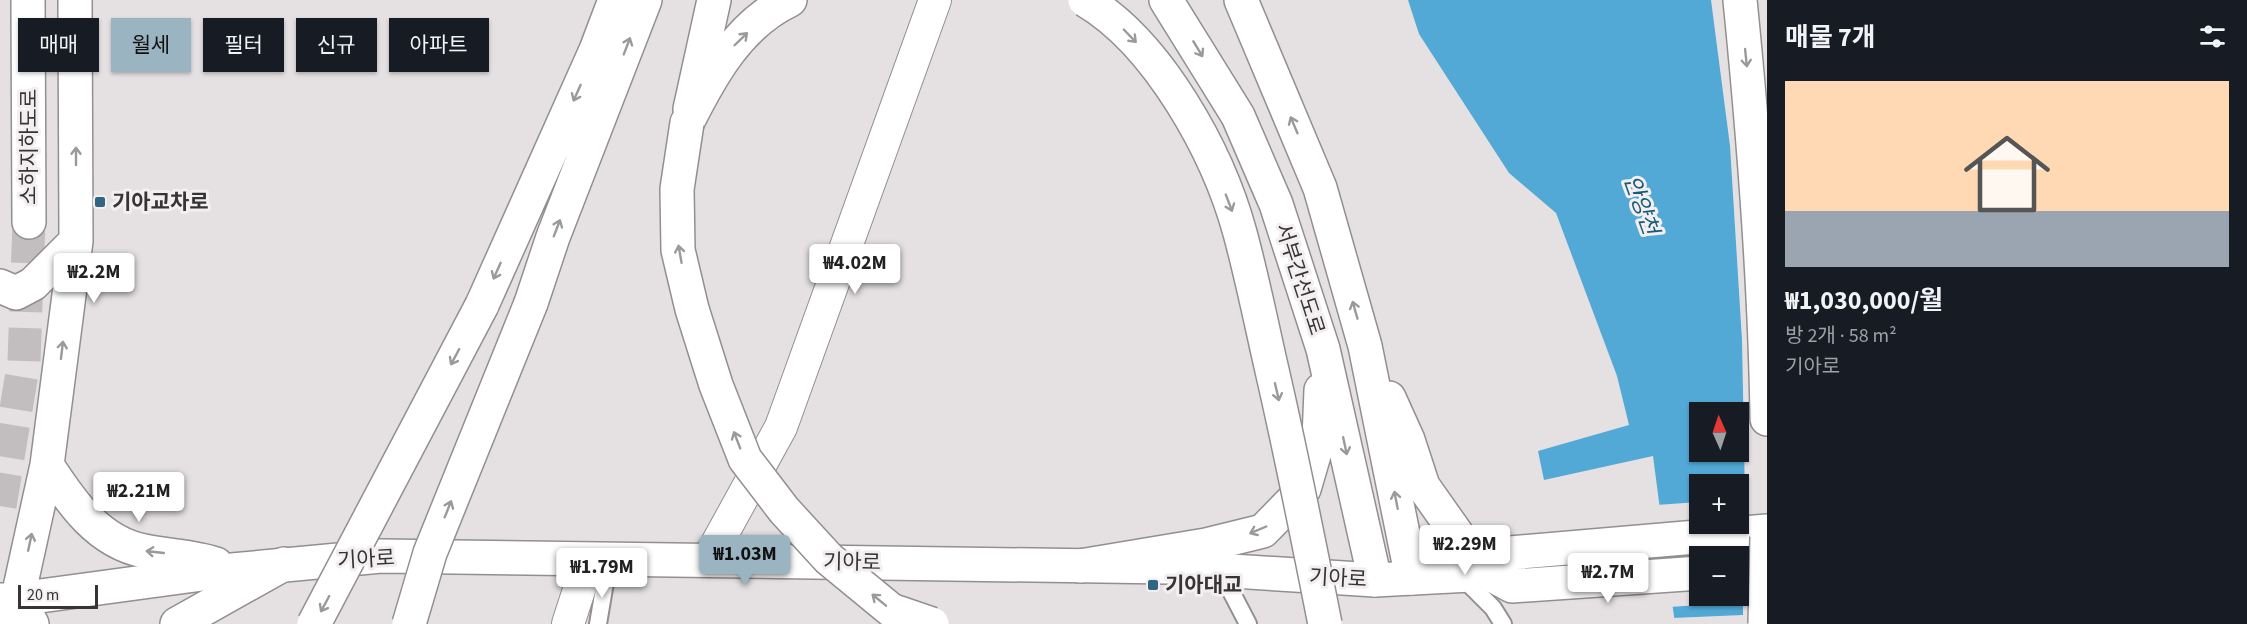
<!DOCTYPE html>
<html lang="ko">
<head>
<meta charset="utf-8">
<style>
	body { margin:0; font-family:"Source Sans 3","Noto Sans KR",sans-serif; background:#20242c; color:#f1f3f6; height:100vh; display:flex; flex-direction:column; font-size:22px; white-space:nowrap }
	* { box-sizing:border-box; margin:0 }
	p { font-size:20px; color:#9ea1a6 }
	.icon { flex:none; width:33px; height:33px; fill:none; stroke:currentColor; stroke-width:2; stroke-linecap:round; stroke-linejoin:round }
	.map { position:relative; flex:1; overflow:hidden }
	.side { display:flex; flex-direction:column; background:#171b24; width:480px }
	.side>* { flex:none }
	.top-card { position:absolute; left:18px; top:18px; width:570px; height:54px; display:flex; gap:12px }
	.needle { width:39px; rotate:357deg }
	.controls { position:absolute; left:1689px; top:402px; display:grid; gap:12px }
	.controls a { display:grid; place-items:center; width:60px; height:60px; border-radius:0px; background:#171b24; box-shadow:0 2px 4px #0004; font-size:30px }
	.scale { position:absolute; left:18px; bottom:15px; width:80px; box-sizing:border-box; padding-left:6px; border:3px solid #363435; border-top:0; font-size:16px; line-height:21px; white-space:nowrap; color:#363435; -webkit-text-stroke:4px #f3eff0; paint-order:stroke }
	.price { position:absolute; translate:-50% -51px; padding:0 14px; border-radius:6px; background:#fff; color:#222; font-size:20px; line-height:39px; filter:drop-shadow(0 2px 3px #0008) }
	.price::after { content:''; position:absolute; left:50%; top:36px; width:18px; height:14px; margin-left:-9px; background:inherit; clip-path:polygon(0 0,100% 0,50% 100%) }
	.price.on { background:#9bb4c2; color:#111 }
	ul { padding:0; list-style:none }
	li { display:grid; align-content:center; gap:12px; height:318px; padding:0 18px }
	li span { display:grid; place-items:center; height:186px; border-radius:0px; color:#555 }
	li>.icon { margin-inline-start:auto }
	span .icon { width:108px; height:108px; fill:#fffc; stroke-width:1 }
	li b { font-size:26px }
	h2 { display:flex; justify-content:space-between; align-items:center; height:72px; padding:0 18px; font-size:26px }
	.chip { padding:0 21px; border-radius:0px; background:#171b24; box-shadow:0 2px 4px #0004; font-size:21px; line-height:54px }
	.chip.on { background:#9bb4c2; color:#111 }
	main { display:flex; flex:1; min-height:0 }
	.map>svg:first-child { display:block }
</style>
</head>
<body>
<main>
<div class="map">
<svg width="1767" height="624" viewBox="0 0 1767 624">
	<rect width="100%" height="100%" fill="#e5e1e3"/>
	<path fill="#52a9d6" fill-rule="evenodd" d="M1408,0H1735L1767,624H1675L1653,456L1544,480L1538,451L1629,425L1617,376L1556,213L1509,173L1419,34ZM1700,412H1738V452H1700ZM1700,484H1738V524H1700ZM1700,556H1738V596H1700Z"/>
	<path fill="#e5e1e3" fill-rule="evenodd" d="M1711,0H1738L1756,100L1767,112V624H1672V618L1743,615V602L1670,607L1656,505L1699,502L1700,524H1738L1739,499L1745,498L1742,340L1730,146ZM1700,556H1738V596H1700Z"/>
	<g fill="none" stroke-linecap="round" stroke-linejoin="round">
		<path stroke="#c2bec0" stroke-width="33" stroke-dasharray="33 16" stroke-linecap="butt" d="M0,506L24,361L29,222"/>
		<defs>
			<path id="service" d="M1221,572L1248,624
				M1460,575L1493,608L1503,624
				M598,624L609,559"/>
			<path id="minor" d="M708,560L781,427L935,0
				M568,624L589,559"/>
			<path id="secondary" d="M28,0L29,222
				M0,286L16,293L33,284L76,241
				M47,465C71,502 98,542 144,551C168,556 193,556 216,564
				M1738,570L1767,568
				M1700,573L1512,586L1490,574L1510,553L1767,531
				M0,600L18,599L232,570L381,556L1169,567L1375,580L1490,574
				M12,624L47,465L76,241L75,0"/>
			<path id="trunk" d="M1166,0L1238,116L1276,204L1323,349L1375,580
				M1241,0L1320,188L1365,346L1412,578
				M690,109L714,0
				M1389,398L1408,440L1423,486L1485,574
				M1080,566L1206,545L1263,531L1304,489L1319,438L1321,390"/>
			<path id="motorway" d="M1740,0C1754,140 1765,279 1767,419
				M687,123C711,75 739,24 790,0
				M531,303L553,237L645,0
				M482,305L596,50L615,0
				M18,599L32,624
				M177,624L284,564"/>
		</defs>
		<use href="#service" stroke="#938f90" stroke-width="20"/>
		<use href="#minor" stroke="#938f90" stroke-width="34"/>
		<use href="#secondary" stroke="#938f90" stroke-width="36"/>
		<use href="#trunk" stroke="#938f90" stroke-width="36"/>
		<use href="#motorway" stroke="#938f90" stroke-width="36"/>
		<use href="#service" stroke="#fff" stroke-width="16"/>
		<use href="#minor" stroke="#fff" stroke-width="32"/>
		<use href="#secondary" stroke="#fff" stroke-width="33"/>
		<use href="#trunk" stroke="#fff" stroke-width="33"/>
		<use href="#motorway" stroke="#fff" stroke-width="33"/>
		<defs>
			<path id="trunk-bridge" d="M687,123L677,189L678,250L692,309L716,385L745,459L784,510L829,559L891,610L932,624"/>
			<path id="motorway-bridge" d="M1085,0C1158,43 1218,152 1240,233C1252,277 1261,322 1271,366C1291,452 1308,538 1325,624
				M314,624L482,305
				M409,624L430,553L531,303
				M1765,624L1767,537"/>
		</defs>
		<use href="#trunk-bridge" stroke="#938f90" stroke-width="36" stroke-linecap="butt"/>
		<use href="#motorway-bridge" stroke="#938f90" stroke-width="36" stroke-linecap="butt"/>
		<use href="#trunk-bridge" stroke="#fff" stroke-width="33"/>
		<use href="#motorway-bridge" stroke="#fff" stroke-width="33"/>
	</g>
	<defs><path id="oneway-shaft" d="M-6 0H5M1.5-3L5.5 0L1.5 3" fill="none" stroke-width="1.6" stroke-linecap="round" stroke-linejoin="round" transform="scale(1.5)"/></defs>
	<g stroke="#9a9a9a">
		<use href="#oneway-shaft" transform="translate(1130 36) rotate(46)"/>
		<use href="#oneway-shaft" transform="translate(741 39) rotate(-44)"/>
		<use href="#oneway-shaft" transform="translate(627 46) rotate(-69)"/>
		<use href="#oneway-shaft" transform="translate(1198 49) rotate(59)"/>
		<use href="#oneway-shaft" transform="translate(1746 58) rotate(84)"/>
		<use href="#oneway-shaft" transform="translate(577 93) rotate(114)"/>
		<use href="#oneway-shaft" transform="translate(1294 125) rotate(-113)"/>
		<use href="#oneway-shaft" transform="translate(76 156) rotate(-90)"/>
		<use href="#oneway-shaft" transform="translate(1229 203) rotate(69)"/>
		<use href="#oneway-shaft" transform="translate(557 228) rotate(-69)"/>
		<use href="#oneway-shaft" transform="translate(680 254) rotate(-100)"/>
		<use href="#oneway-shaft" transform="translate(497 271) rotate(114)"/>
		<use href="#oneway-shaft" transform="translate(1355 310) rotate(-106)"/>
		<use href="#oneway-shaft" transform="translate(62 350) rotate(-83)"/>
		<use href="#oneway-shaft" transform="translate(455 357) rotate(118)"/>
		<use href="#oneway-shaft" transform="translate(1277 392) rotate(77)"/>
		<use href="#oneway-shaft" transform="translate(737 440) rotate(-111)"/>
		<use href="#oneway-shaft" transform="translate(1345 446) rotate(78)"/>
		<use href="#oneway-shaft" transform="translate(1396 500) rotate(-101)"/>
		<use href="#oneway-shaft" transform="translate(448 509) rotate(-68)"/>
		<use href="#oneway-shaft" transform="translate(1258 530) rotate(157)"/>
		<use href="#oneway-shaft" transform="translate(30 542) rotate(-78)"/>
		<use href="#oneway-shaft" transform="translate(155 552) rotate(-174)"/>
		<use href="#oneway-shaft" transform="translate(879 600) rotate(-141)"/>
		<use href="#oneway-shaft" transform="translate(325 604) rotate(118)"/>
	</g>
	<g fill="#316682" stroke="#f3eff0" stroke-width="2">
		<rect x="94" y="196" width="12" height="12" rx="3"/>
		<rect x="1147" y="579" width="12" height="12" rx="3"/>
	</g>
	<g text-anchor="middle" dominant-baseline="central" stroke-width="6" stroke-linejoin="round" paint-order="stroke">
		<g font-size="21" fill="#363435" stroke="#f3eff0">
			<text transform="translate(29 147) rotate(-90)">소하지하도로</text>
			<text transform="translate(1300 279) rotate(72)">서부간선도로</text>
			<text transform="translate(366 559) rotate(-3)">기아로</text>
			<text transform="translate(852 562) rotate(1)">기아로</text>
			<text transform="translate(1338 578) rotate(3)">기아로</text>
		</g>
		<g font-size="21" font-weight="bold" fill="#363435" stroke="#f3eff0" text-anchor="start">
			<text x="112" y="202">기아교차로</text>
			<text x="1165" y="585">기아대교</text>
		</g>
		<g font-size="22" font-style="italic" fill="#175a79" stroke="#f3eff0">
			<text transform="translate(1641 205) rotate(70)">안양천</text>
		</g>
	</g>
</svg>
<div class="controls">
<a><svg class="needle" viewBox="-14 -14 28 28"><path d="M0-13l5 13h-10z" fill="#e53935"/><path d="M0 13l5-13h-10z" fill="#9ea1a6"/></svg></a>
<a>+</a>
<a>−</a>
</div>
<div class="scale">20 m</div>
<b class="price" style="left:855px;top:295px">₩4.02M</b>
<b class="price" style="left:94px;top:304px">₩2.2M</b>
<b class="price" style="left:139px;top:523px">₩2.21M</b>
<b class="price" style="left:1465px;top:576px">₩2.29M</b>
<b class="price on" style="left:745px;top:586px">₩1.03M</b>
<b class="price" style="left:602px;top:599px">₩1.79M</b>
<b class="price" style="left:1608px;top:604px">₩2.7M</b>
<div class="top-card">
<a class="chip">매매</a>
<a class="chip on">월세</a>
<a class="chip">필터</a>
<a class="chip">신규</a>
<a class="chip">아파트</a>
</div>
</div>
<section class="side">
<h2>매물 7개<svg class="icon" aria-label="filters" viewBox="0 0 24 24"><path d="M4 7h16M4 17h16"/><circle cx="9" cy="7" r="2"/><circle cx="15" cy="17" r="2"/></svg></h2>
<ul>
<li><span style="background:linear-gradient(#ffd9b3 70%,#9aa5b1 0)"><svg class="icon" aria-label="home" viewBox="0 0 24 24"><path d="M3 11l9-7 9 7M6 9v11h12V9"/></svg></span><div><b>₩1,030,000/월</b><p>방 2개 · 58 m²</p><p>기아로</p></div></li>
</ul>
</section>
</main>
</body>
</html>
